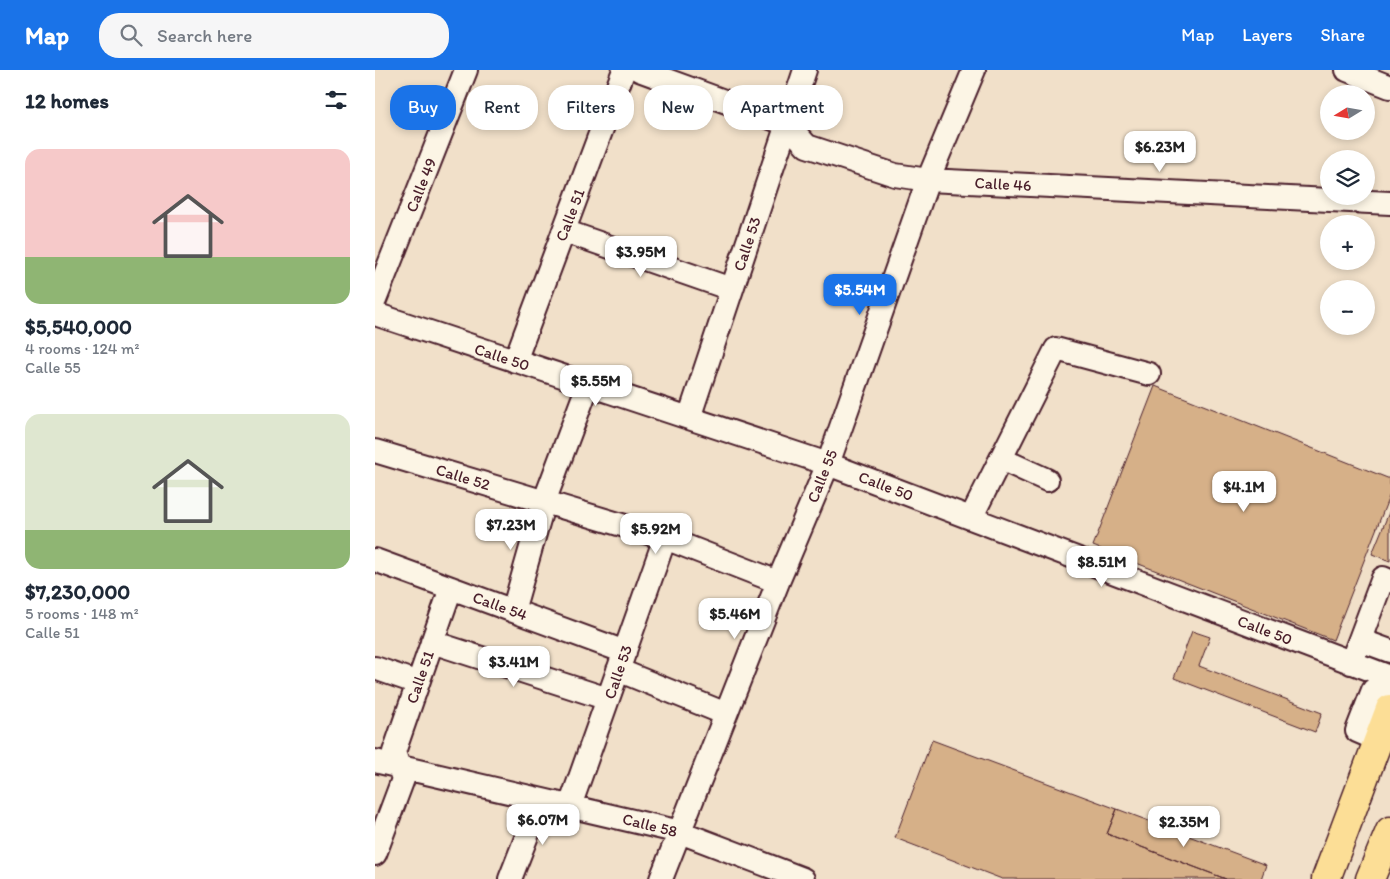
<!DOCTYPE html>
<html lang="en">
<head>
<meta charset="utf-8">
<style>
	body { margin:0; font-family:Itim,sans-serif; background:#f6f6f7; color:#1f2937; height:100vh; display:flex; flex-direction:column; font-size:19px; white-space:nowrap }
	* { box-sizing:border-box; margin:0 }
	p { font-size:16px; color:#747a83 }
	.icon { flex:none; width:28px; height:28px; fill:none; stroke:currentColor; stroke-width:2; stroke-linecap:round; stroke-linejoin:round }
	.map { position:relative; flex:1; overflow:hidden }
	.panel { display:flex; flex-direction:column; background:#fff; width:375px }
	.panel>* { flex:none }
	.hud { position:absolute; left:15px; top:15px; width:475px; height:45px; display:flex; gap:10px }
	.needle { width:32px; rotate:259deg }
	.buttons { position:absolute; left:945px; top:15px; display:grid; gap:10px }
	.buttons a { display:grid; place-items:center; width:55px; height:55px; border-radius:50%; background:#fff; box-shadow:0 2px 8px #0003; font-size:25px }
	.price { position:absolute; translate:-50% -42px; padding:0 11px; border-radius:10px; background:#fff; color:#222; font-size:16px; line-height:32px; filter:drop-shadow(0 1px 2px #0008) }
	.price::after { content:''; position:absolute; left:50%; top:30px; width:15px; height:11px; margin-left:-8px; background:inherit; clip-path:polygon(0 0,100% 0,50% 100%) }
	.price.current { background:#1a73e8; color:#fff }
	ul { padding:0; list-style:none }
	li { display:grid; align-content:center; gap:10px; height:265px; padding:0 25px }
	li span { display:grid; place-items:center; height:155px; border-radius:15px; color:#555 }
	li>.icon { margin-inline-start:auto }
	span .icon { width:90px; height:90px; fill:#fffc; stroke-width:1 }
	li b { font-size:21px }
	h2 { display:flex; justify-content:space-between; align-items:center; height:60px; padding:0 25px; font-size:21px }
	.pill { padding:0 18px; border-radius:20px; background:#fff; box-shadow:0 2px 8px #0003; font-size:18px; line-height:45px }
	.pill.current { background:#1a73e8; color:#fff }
	header { display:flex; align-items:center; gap:30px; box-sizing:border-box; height:70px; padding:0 25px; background:#1a73e8; color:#fff }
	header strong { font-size:24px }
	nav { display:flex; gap:28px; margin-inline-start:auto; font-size:18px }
	.search { width:350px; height:45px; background:#f6f6f7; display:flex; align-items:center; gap:12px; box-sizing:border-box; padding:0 18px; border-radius:20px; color:#747a83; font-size:19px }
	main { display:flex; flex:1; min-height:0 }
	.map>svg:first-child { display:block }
</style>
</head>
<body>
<header>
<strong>Map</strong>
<div class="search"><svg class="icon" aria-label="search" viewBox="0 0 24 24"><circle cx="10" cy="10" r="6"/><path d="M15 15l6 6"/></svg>Search here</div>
<nav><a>Map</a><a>Layers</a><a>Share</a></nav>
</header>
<main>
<section class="panel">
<h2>12 homes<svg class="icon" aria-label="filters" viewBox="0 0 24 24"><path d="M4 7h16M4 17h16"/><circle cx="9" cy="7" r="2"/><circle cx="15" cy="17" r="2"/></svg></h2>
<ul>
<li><span style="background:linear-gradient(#f6c9c9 70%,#8fb573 0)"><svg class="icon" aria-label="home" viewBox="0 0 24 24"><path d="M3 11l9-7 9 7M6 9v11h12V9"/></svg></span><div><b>$5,540,000</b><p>4 rooms · 124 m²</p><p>Calle 55</p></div></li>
<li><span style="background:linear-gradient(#dfe7d0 75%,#8fb573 0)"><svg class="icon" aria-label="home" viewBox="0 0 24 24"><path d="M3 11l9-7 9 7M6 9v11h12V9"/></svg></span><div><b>$7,230,000</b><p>5 rooms · 148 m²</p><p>Calle 51</p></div></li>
</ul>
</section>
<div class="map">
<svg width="1015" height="809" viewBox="0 0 1015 809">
	<rect width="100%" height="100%" fill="#f1e0c9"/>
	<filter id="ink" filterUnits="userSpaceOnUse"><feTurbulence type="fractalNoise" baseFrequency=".02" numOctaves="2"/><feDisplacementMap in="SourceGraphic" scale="10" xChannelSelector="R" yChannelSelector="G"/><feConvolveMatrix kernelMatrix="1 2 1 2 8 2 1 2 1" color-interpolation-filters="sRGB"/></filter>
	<g filter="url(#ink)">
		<path fill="#d6b088" stroke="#4a1f2b" d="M780,316L1015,409V424L958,570L718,476Z
			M1015,440V491L997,484Z
			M817,561L835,567L824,596L947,643L940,662L799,608Z
			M557,670L742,739L732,764L851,809H627L520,768Z
			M742,739L891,795L886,809H851L732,764Z"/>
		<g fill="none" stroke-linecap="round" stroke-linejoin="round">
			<defs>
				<path id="minor" d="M264,0L412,54L432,76L520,105L553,110L1015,133
					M972,0L1015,17
					M189,161L356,219
					M0,230L91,0
					M0,244L453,394L1015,607
					M140,291L249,0
					M314,348L430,0
					M0,381L290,468L403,512
					M626,389L672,410
					M596,448L681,279L774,304
					M0,490L250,582
					M138,541L169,432L213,315
					M985,570L1015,581
					M57,572L233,629
					M976,593L1008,508L1015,511
					M0,598L43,613
					M243,600L351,644
					M1003,670L982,661L998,620L1015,627
					M0,691L305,762L428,809
					M195,736L290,468
					M0,784L28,709L19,682L76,518
					M135,809L166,730
					M286,809L403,512L453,394L553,110L599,0"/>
				<path id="major" d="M951,809L1015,639
					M995,809L1015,761"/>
			</defs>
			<use href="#minor" stroke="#4a1f2b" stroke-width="26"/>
			<use href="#major" stroke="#4a1f2b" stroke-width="31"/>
			<use href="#minor" stroke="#fcf5e5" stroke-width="22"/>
			<use href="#major" stroke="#fcde96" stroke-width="28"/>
		</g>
	</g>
	<g text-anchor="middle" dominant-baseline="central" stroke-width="4" stroke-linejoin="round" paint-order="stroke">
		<g font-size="16" fill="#4a1f2b" stroke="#fcf5e5">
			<text transform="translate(628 114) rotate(3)">Calle 46</text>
			<text transform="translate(46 115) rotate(-68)">Calle 49</text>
			<text transform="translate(195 145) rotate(-69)">Calle 51</text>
			<text transform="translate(372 174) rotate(-72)">Calle 53</text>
			<text transform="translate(127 287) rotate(18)">Calle 50</text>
			<text transform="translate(447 406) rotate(-68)">Calle 55</text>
			<text transform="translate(88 407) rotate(17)">Calle 52</text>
			<text transform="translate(511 416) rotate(21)">Calle 50</text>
			<text transform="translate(125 536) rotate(20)">Calle 54</text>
			<text transform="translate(890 560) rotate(21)">Calle 50</text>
			<text transform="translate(243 602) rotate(-71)">Calle 53</text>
			<text transform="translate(45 607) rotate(-71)">Calle 51</text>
			<text transform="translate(275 755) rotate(14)">Calle 58</text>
		</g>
	</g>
</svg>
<div class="buttons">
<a><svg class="needle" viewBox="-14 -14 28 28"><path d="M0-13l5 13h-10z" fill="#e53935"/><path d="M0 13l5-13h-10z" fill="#747a83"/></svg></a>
<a><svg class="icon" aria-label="layers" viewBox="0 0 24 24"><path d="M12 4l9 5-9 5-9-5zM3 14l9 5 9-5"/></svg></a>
<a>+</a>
<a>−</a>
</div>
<b class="price" style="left:785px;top:103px">$6.23M</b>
<b class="price" style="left:266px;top:208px">$3.95M</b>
<b class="price current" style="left:485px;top:246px">$5.54M</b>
<b class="price" style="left:221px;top:337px">$5.55M</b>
<b class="price" style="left:869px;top:443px">$4.1M</b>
<b class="price" style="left:136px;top:481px">$7.23M</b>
<b class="price" style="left:281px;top:485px">$5.92M</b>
<b class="price" style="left:727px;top:518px">$8.51M</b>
<b class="price" style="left:360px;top:570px">$5.46M</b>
<b class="price" style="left:139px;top:618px">$3.41M</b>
<b class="price" style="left:168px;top:776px">$6.07M</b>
<b class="price" style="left:809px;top:778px">$2.35M</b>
<div class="hud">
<a class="pill current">Buy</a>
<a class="pill">Rent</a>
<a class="pill">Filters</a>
<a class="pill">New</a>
<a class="pill">Apartment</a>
</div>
</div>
</main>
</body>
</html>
